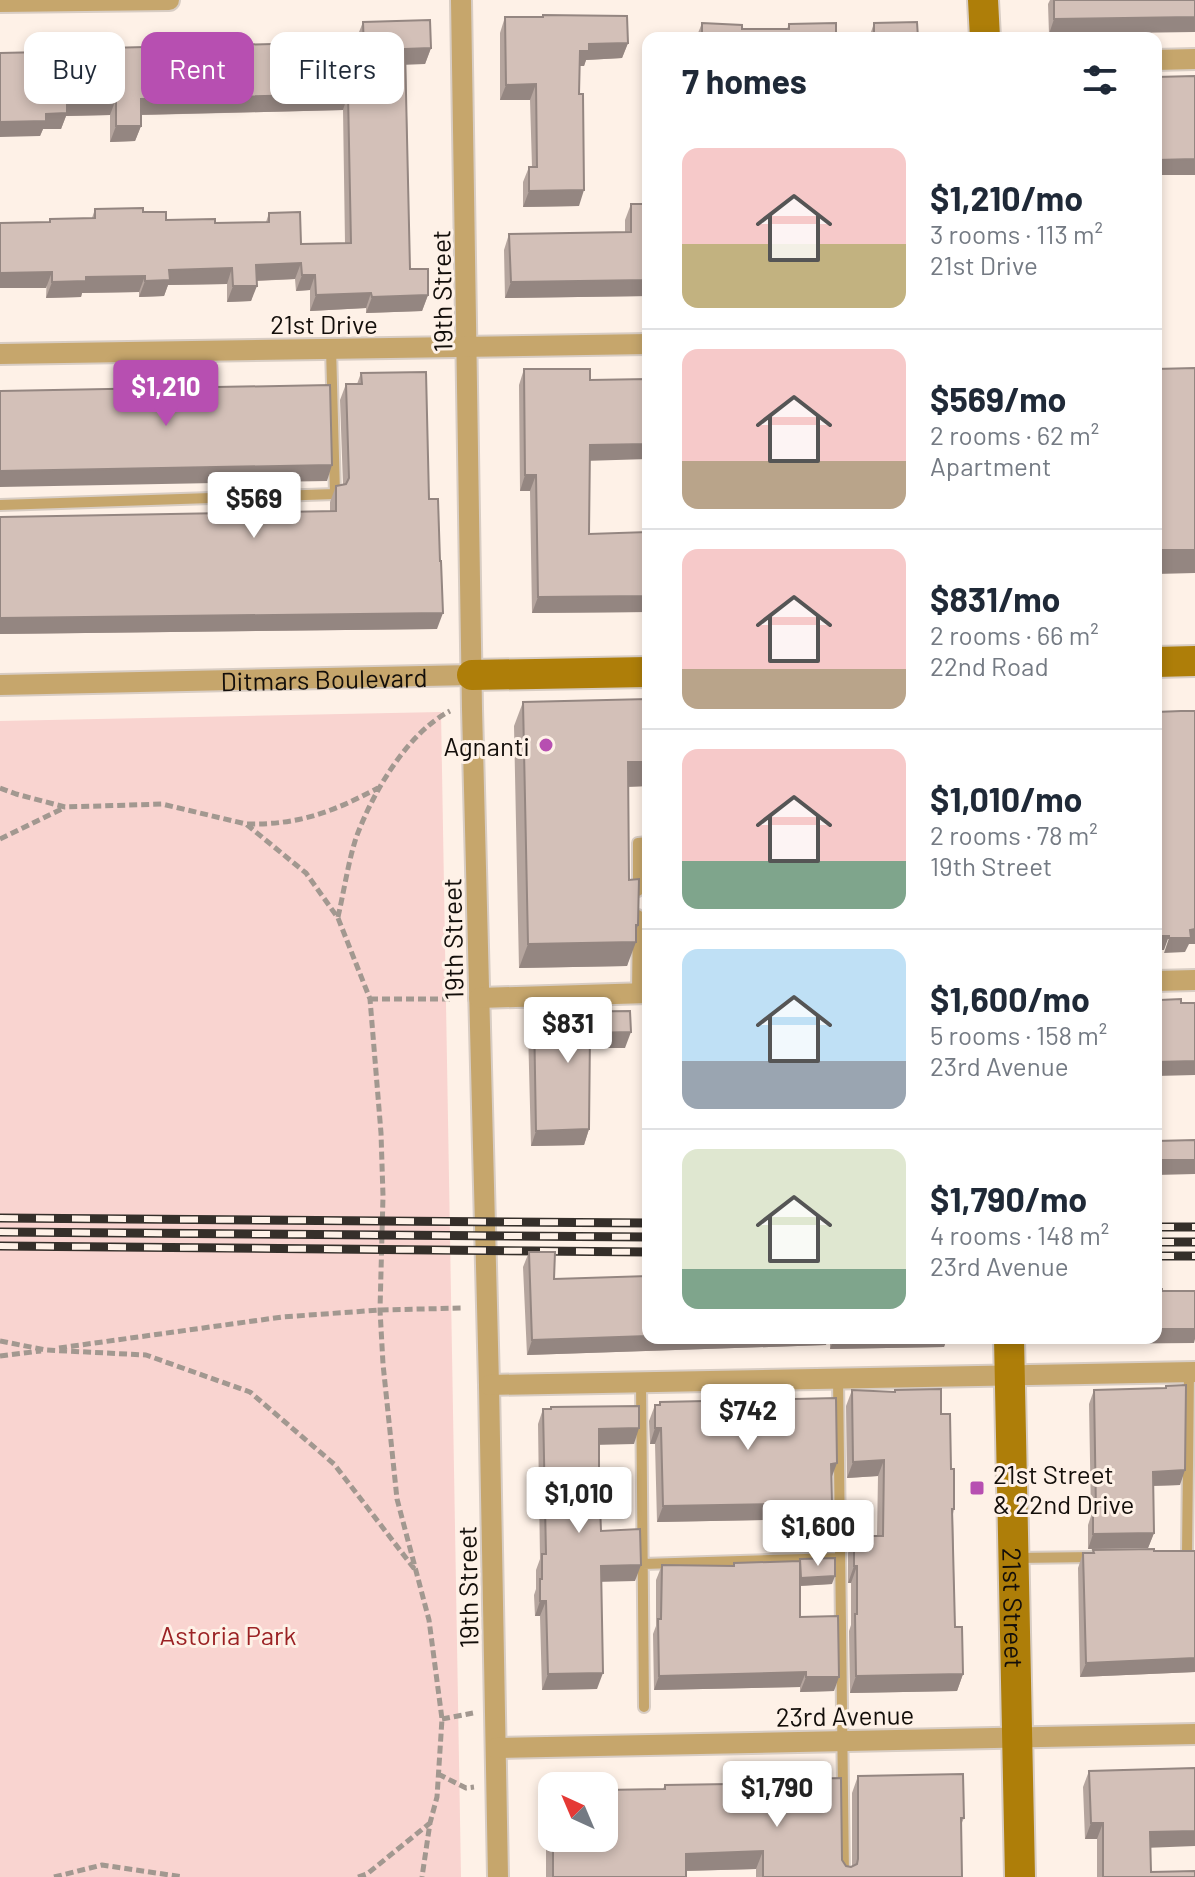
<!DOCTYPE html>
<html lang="en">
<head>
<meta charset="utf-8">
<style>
	body { margin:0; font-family:Barlow,sans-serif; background:#f6f6f7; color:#1f2937; height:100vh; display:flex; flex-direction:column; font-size:30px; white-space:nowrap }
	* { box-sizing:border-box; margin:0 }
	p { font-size:26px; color:#747a83 }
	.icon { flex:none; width:44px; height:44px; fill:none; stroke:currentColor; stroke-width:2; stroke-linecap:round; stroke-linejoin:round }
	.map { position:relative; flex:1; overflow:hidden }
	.details { position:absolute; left:642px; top:32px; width:520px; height:1312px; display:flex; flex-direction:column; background:#fff; border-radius:16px; box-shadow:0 4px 12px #0003 }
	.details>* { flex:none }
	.guide { position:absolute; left:24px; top:32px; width:498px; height:72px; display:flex; gap:16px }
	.needle { width:52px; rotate:316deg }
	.tools { position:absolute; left:538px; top:1772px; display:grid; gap:16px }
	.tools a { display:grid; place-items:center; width:80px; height:80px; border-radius:16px; background:#fff; box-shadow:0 4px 12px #0003; font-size:40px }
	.price { position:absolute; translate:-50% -68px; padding:0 18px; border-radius:8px; background:#fff; color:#222; font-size:26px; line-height:52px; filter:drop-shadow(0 2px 4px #0008) }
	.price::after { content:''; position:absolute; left:50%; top:48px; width:24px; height:18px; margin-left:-12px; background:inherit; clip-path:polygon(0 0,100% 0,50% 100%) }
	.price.active { background:#b74fb1; color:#fff }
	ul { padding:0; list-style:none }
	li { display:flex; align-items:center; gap:24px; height:200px; padding:0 40px }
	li+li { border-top:2px solid #e0e1e3 }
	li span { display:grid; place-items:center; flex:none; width:224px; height:160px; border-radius:16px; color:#555 }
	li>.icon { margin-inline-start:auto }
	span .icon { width:96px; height:96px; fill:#fffc; stroke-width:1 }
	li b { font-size:34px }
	h2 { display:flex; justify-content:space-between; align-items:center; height:96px; padding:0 40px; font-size:34px }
	.pill { padding:0 28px; border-radius:16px; background:#fff; box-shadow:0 4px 12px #0003; font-size:28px; line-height:72px }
	.pill.active { background:#b74fb1; color:#fff }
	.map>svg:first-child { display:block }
</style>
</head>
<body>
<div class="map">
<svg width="1195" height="1877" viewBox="0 0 1195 1877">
	<rect width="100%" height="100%" fill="#fef1e7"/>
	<path fill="#f9d4d0" d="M441,712L461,1877H0V721Z"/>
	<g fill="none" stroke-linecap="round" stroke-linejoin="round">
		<defs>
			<path id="lane" d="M0,505L335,494L331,348
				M638,891V843L648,842
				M637,993L638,915
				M838,1378L844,1877
				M641,1382L644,1707
				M1187,1555L1189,1372
				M1015,1558L1095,1557
				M643,1564L840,1558"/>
			<g id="street">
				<path d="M461,0L472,709L489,1385L498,1877"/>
				<path d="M0,2L169,0"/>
				<path d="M1156,60L1195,59"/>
				<path d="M0,354L648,344"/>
				<path id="s1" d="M0,685L472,675"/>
				<path d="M1156,981L1195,980"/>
				<path d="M479,998L648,993"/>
				<path d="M489,1385L1195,1372"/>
				<path d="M496,1748L1195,1734"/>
			</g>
			<g id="secondary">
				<path d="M983,0L985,38"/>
				<path d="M1156,662L1195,661"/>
				<path d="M472,675L648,672"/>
				<path id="s2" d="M1009,1338L1020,1877"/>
			</g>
		</defs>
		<use href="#lane" stroke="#d8cdc4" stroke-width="14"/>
		<use href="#street" stroke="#d8cdc4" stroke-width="24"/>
		<use href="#secondary" stroke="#d8cdc4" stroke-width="34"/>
		<path stroke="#a29890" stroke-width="5" stroke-dasharray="8 4" stroke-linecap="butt" d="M0,788L16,794L65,807L162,804L246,824L306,873L338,918L370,999L381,1133L383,1196L380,1310L383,1364L397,1499L429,1620L442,1719L437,1797L430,1823L422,1877
			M247,824C298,825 333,812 378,788
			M0,839L64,808
			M338,917C344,891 348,863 356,838C372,794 407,733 450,711
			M370,999H452
			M0,1341L46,1350L146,1355L250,1392L334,1464L416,1571
			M59,1348L282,1317L380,1310L463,1308
			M0,1356L41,1351
			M442,1719L473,1713
			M438,1774L466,1788L474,1787
			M54,1877L102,1865L183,1877
			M358,1877L367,1874L430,1823"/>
		<use href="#lane" stroke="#c6a66c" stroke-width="10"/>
		<use href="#street" stroke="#c6a66c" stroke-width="20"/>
		<use href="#secondary" stroke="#ae7e09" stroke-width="30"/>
		<defs>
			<path id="rail" d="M0,1218L648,1223
				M1156,1227H1195
				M0,1232L648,1237
				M1156,1242H1195
				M0,1246L648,1252
				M1156,1256H1195"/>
		</defs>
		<use href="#rail" stroke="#352f2a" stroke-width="9"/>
		<use href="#rail" stroke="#fef1e7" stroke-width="6" stroke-dasharray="18" stroke-linecap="butt"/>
	</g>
	<path fill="#b5a59e" d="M1050,0H1195L1049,34L1048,4Z
		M505,17L628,43L622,58L586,60L584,66H580L579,206L523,207V182L529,167H532L530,100H500V33Z
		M363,22L431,48L425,64H406L410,269L428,295L422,311L366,313V308L310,311V290L296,291L295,279L257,281L251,301L227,302V284L168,285L164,296L139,297V292L82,293L81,297L46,298L49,222L50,219L92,218L95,209L143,212L166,220L215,223L266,222L269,213L301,244L345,243L343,110L141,115V126L135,141L110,142V115L66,116L61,129H43L40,136V53L44,41L66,49L310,51L357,50V37Z
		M702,23L742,29H787L789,24L836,38H696Z
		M874,23L918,38H869Z
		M631,204H648V296L505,298L504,250L509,234L625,232V220Z
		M524,369L590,461L589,534L646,532L648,527V612L532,613L530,491H520L519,385Z
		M361,373L429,499L437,629L0,634V517L330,511V502L336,486L343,485L340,400L346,384H357Z
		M648,699V786L628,787L629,880L638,925L627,966L519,968L514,726L523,702Z
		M648,897V949L645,950L646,904Z
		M534,1014L625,1048H590L589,1129L584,1145L531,1146L528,1029Z
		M529,1252L554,1279L826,1345L527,1355L523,1267Z
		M830,1338H947L944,1347L830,1349Z
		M1166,1386L1180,1485L1153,1486L1154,1533L1148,1548L1088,1549V1525L1091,1516L1089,1404L1094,1390L1165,1388Z
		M852,1390L941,1414L951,1469L954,1509L953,1514L955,1627L963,1674L957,1691L850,1693L849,1631L851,1625V1583H848V1553L854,1536H877L878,1476L847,1478L846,1406Z
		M660,1402L831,1479L826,1519L657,1522L655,1444H650L649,1421L655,1405H659Z
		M543,1409L634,1444H599L601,1531L635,1581H601L597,1689L542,1690L540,1616H535L534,1595L536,1589V1570L540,1559L538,1424Z
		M1093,1550L1195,1551V1672L1080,1677L1078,1568L1083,1553H1092Z
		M800,1561L832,1584L800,1586V1617L834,1691L800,1692V1687L654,1690L653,1634L656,1626V1580L662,1565L733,1566L734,1563Z
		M1089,1771L1150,1848L1151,1872L1195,1877H1097V1839H1085L1083,1787Z
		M858,1776L964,1818L961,1825L962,1877H756V1869L686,1871V1877H546V1809L552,1792V1838H604L663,1789L665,1785L807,1783L808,1779L842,1860L846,1866L852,1867V1793Z"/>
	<path fill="#948681" d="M1195,17V32L1049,34L1054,19Z
		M628,43L622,58L586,60L584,66H574L580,51L589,44Z
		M431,48L425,64L400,65L405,49Z
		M536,84L530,100H500L506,85Z
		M348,94L343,110L135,115L141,99Z
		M116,99L110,115L66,116L61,129H43L40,136L0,137V122L46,114L67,100Z
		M116,126H141L135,141L110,142Z
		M1195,159V175H1156V160Z
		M584,190L579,206L523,207L529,191Z
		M301,263L295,279L250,281L256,265Z
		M232,268L227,284L168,285L164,296L139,297L145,281L169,270Z
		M52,272L46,288H0V273Z
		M302,275H315L310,290L296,291Z
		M145,276L139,292L82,293L81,297L46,298L52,282L86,277Z
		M648,280V296L505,298L511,282Z
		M233,286H257L251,301L227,302Z
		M371,293L366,308L310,311L316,295Z
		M428,295L422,311L366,313L372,297Z
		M648,444V459L584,461L590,445Z
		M332,465L327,481L0,487V471Z
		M525,475H536L530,491H520Z
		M1163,550H1195V573L1156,574V556Z
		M648,596V612L532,613L538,597Z
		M443,613L437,629L0,634V618Z
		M628,762H648V786L619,787Z
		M638,925L632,942H636L627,966L519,968L528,944Z
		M1195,929V944H1189L1185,952L1164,953L1169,938L1190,930Z
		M1156,936H1169L1164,950H1156Z
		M631,1032L625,1048H584L590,1033Z
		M1195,1061V1075L1156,1076V1062Z
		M589,1129L584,1145L531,1146L536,1131Z
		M1156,1160H1195V1174L1156,1175Z
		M1156,1329H1195V1339L1194,1343L1081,1344L1084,1338H1156Z
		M648,1336V1338H828L826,1345L527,1355L532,1340Z
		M834,1338H947L944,1347L830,1349Z
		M639,1428L634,1444L593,1445L599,1429Z
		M655,1428H661L655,1444H650Z
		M884,1460L878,1476L847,1478L853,1462Z
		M837,1463L831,1479V1464Z
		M1185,1470L1180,1485L1147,1486L1153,1472Z
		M832,1503L826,1519L657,1522L663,1506Z
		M1154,1533L1148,1548L1088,1549L1093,1534Z
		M641,1565L635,1581L595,1582L601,1566Z
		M854,1566H857L851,1583H848Z
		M835,1576L832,1584L798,1586L801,1578Z
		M540,1601H546L540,1616H535Z
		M1195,1658V1672L1080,1677L1086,1663Z
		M806,1672L800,1687L654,1690L659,1676Z
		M603,1673L597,1689L542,1690L548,1674Z
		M963,1674L957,1691L850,1693L856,1676Z
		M806,1677H839L834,1691L800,1692Z
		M1091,1823H1103L1097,1839H1085Z
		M1195,1831V1846L1144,1848L1150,1832Z
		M763,1851L756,1869L679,1871L686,1854Z"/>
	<path fill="#d3c0b8" stroke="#948681" stroke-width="2" d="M1054,0H1195V17L1054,19Z
		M543,15L627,16L628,43L589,44V51H580L579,94H583L584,190L529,191V167H537L536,84L506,85L505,17H543Z
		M430,20L431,48L405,49L410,269H428V295L372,297L371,293L316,295L315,275H302L301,263L256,265L257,286H233L232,268L169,270L170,280L145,281V276L86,277V281L52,282V272L0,273V223L50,222V219L95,218V209L143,208V212H166V220L215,219V223L269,222V213L300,212L301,244L351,243L348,94L141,99V126H116V99L67,100V113L46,114V121L0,122V53L44,52V41H66V49L310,43V51L364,50L363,22Z
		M917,22L918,38H874V23Z
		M702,23L742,25V29H789V24L836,23V38H702Z
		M1195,76V159L1156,160V77Z
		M631,204H648V280L511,282L509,234L631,232Z
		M1195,368V550H1163V556H1156V369Z
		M524,369H590V380L648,379V444L590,445L589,534L648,532V596L538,597L536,475H525Z
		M426,372L429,499H438L440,561H441L443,613L0,618V517L336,511V486L346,484L349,478L346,384H362L361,373Z
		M330,385L332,465L0,471V391Z
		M648,699V762H628L629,880L639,879L638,925H636V942L528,944L523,702Z
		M1181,711H1195V929L1190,930L1191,938H1169V936H1156V712Z
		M1181,999V1003H1195V1061L1156,1062V1006H1160V1000Z
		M630,1011L631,1032L590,1033L589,1129L536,1131L534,1014H541V1012Z
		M1195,1140V1160H1156V1141Z
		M529,1252H555L554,1279L648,1276V1336L532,1340Z
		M1156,1289H1162V1291H1195V1329H1156Z
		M1186,1385L1185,1470L1153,1472L1154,1533L1093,1534V1510L1096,1511L1094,1390L1166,1388V1386Z
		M941,1389V1414H950L951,1469H954V1509H952L955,1627H962L963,1674L856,1676L855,1614H857V1566H854V1536H883L884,1460L853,1462L852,1390L895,1392V1390Z
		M836,1398L837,1463L831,1464L832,1503L663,1506L661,1428H655V1405H660V1402Z
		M639,1406V1428L599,1429V1480L601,1531L640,1529L641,1565L601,1566L603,1673L548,1674L546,1601H540V1579H542V1554H546L543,1409H551V1407Z
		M1154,1549V1551H1195V1658L1086,1663L1083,1553H1094L1093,1550Z
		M835,1558V1576L801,1578L800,1559Z
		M800,1561V1617L838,1616L839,1677H806V1672L659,1676L658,1619H661L662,1565L734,1566V1563Z
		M1195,1768V1831L1150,1832L1151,1872L1195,1871V1877H1103V1823H1091L1089,1771Z
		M963,1774L964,1818H961L962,1877H763V1851L686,1854V1877H553V1838H604V1790L665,1789V1785L808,1783V1779L841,1778L842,1860L846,1866L851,1867L857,1864L858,1859V1776Z"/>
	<g fill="#b74fb1" stroke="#fef1e7" stroke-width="3">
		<circle cx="546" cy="745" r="8"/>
		<rect x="969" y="1480" width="16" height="16" rx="4"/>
	</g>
	<g text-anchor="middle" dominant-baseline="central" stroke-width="6" stroke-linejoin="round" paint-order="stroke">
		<g font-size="26" fill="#130e0a" stroke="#fef1e7">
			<text transform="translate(441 291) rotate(-91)">19th Street</text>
			<text x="324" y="323">21st Drive</text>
			<text stroke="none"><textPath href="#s1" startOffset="324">Ditmars Boulevard</textPath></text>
			<text transform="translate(452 939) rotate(-91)">19th Street</text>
			<text transform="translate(467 1587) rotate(-91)">19th Street</text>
			<text stroke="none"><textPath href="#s2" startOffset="270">21st Street</textPath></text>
			<text transform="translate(845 1715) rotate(-1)">23rd Avenue</text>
		</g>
		<g font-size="26" fill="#130e0a" stroke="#fef1e7" text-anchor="end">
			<text x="530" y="745">Agnanti</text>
			<text x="993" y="1473" text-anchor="start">21st Street<tspan x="993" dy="30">&amp; 22nd Drive</tspan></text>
		</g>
		<g font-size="26" fill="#9b2224" stroke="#fef1e7">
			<text x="228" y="1634">Astoria Park</text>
		</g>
	</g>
</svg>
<div class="tools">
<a><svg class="needle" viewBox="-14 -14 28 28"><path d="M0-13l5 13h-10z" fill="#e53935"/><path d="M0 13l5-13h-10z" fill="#747a83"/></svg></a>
</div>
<b class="price active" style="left:166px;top:428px">$1,210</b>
<b class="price" style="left:254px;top:540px">$569</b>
<b class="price" style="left:568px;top:1065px">$831</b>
<b class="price" style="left:748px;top:1452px">$742</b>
<b class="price" style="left:579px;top:1535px">$1,010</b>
<b class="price" style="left:818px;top:1568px">$1,600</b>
<b class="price" style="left:777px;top:1829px">$1,790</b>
<div class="guide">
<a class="pill">Buy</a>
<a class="pill active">Rent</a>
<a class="pill">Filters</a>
</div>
<section class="details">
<h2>7 homes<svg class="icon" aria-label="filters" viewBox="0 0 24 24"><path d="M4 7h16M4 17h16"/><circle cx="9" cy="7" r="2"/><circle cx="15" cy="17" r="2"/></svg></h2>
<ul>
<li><span style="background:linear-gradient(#f6c9c9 60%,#c2b280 0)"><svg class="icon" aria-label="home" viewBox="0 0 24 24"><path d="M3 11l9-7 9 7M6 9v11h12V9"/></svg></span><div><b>$1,210/mo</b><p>3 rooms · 113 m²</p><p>21st Drive</p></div></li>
<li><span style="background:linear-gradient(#f6c9c9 70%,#b9a48a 0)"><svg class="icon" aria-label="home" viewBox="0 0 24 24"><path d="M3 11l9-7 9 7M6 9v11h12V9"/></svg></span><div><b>$569/mo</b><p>2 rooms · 62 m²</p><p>Apartment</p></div></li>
<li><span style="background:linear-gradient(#f6c9c9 75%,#b9a48a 0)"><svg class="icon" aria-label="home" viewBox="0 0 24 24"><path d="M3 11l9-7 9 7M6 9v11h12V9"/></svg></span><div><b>$831/mo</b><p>2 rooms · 66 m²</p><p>22nd Road</p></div></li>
<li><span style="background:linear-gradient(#f6c9c9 70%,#7fa58c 0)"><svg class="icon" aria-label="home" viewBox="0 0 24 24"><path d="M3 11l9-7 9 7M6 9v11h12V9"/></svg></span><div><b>$1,010/mo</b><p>2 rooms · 78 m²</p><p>19th Street</p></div></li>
<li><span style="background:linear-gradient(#bfe0f5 70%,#9aa5b1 0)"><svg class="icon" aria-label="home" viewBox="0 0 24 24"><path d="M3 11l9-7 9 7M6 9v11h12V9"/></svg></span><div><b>$1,600/mo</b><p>5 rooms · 158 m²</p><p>23rd Avenue</p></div></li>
<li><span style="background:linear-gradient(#dfe7d0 75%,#7fa58c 0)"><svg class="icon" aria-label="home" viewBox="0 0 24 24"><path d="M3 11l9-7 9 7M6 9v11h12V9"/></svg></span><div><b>$1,790/mo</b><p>4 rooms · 148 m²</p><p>23rd Avenue</p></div></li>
</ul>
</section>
</div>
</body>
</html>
